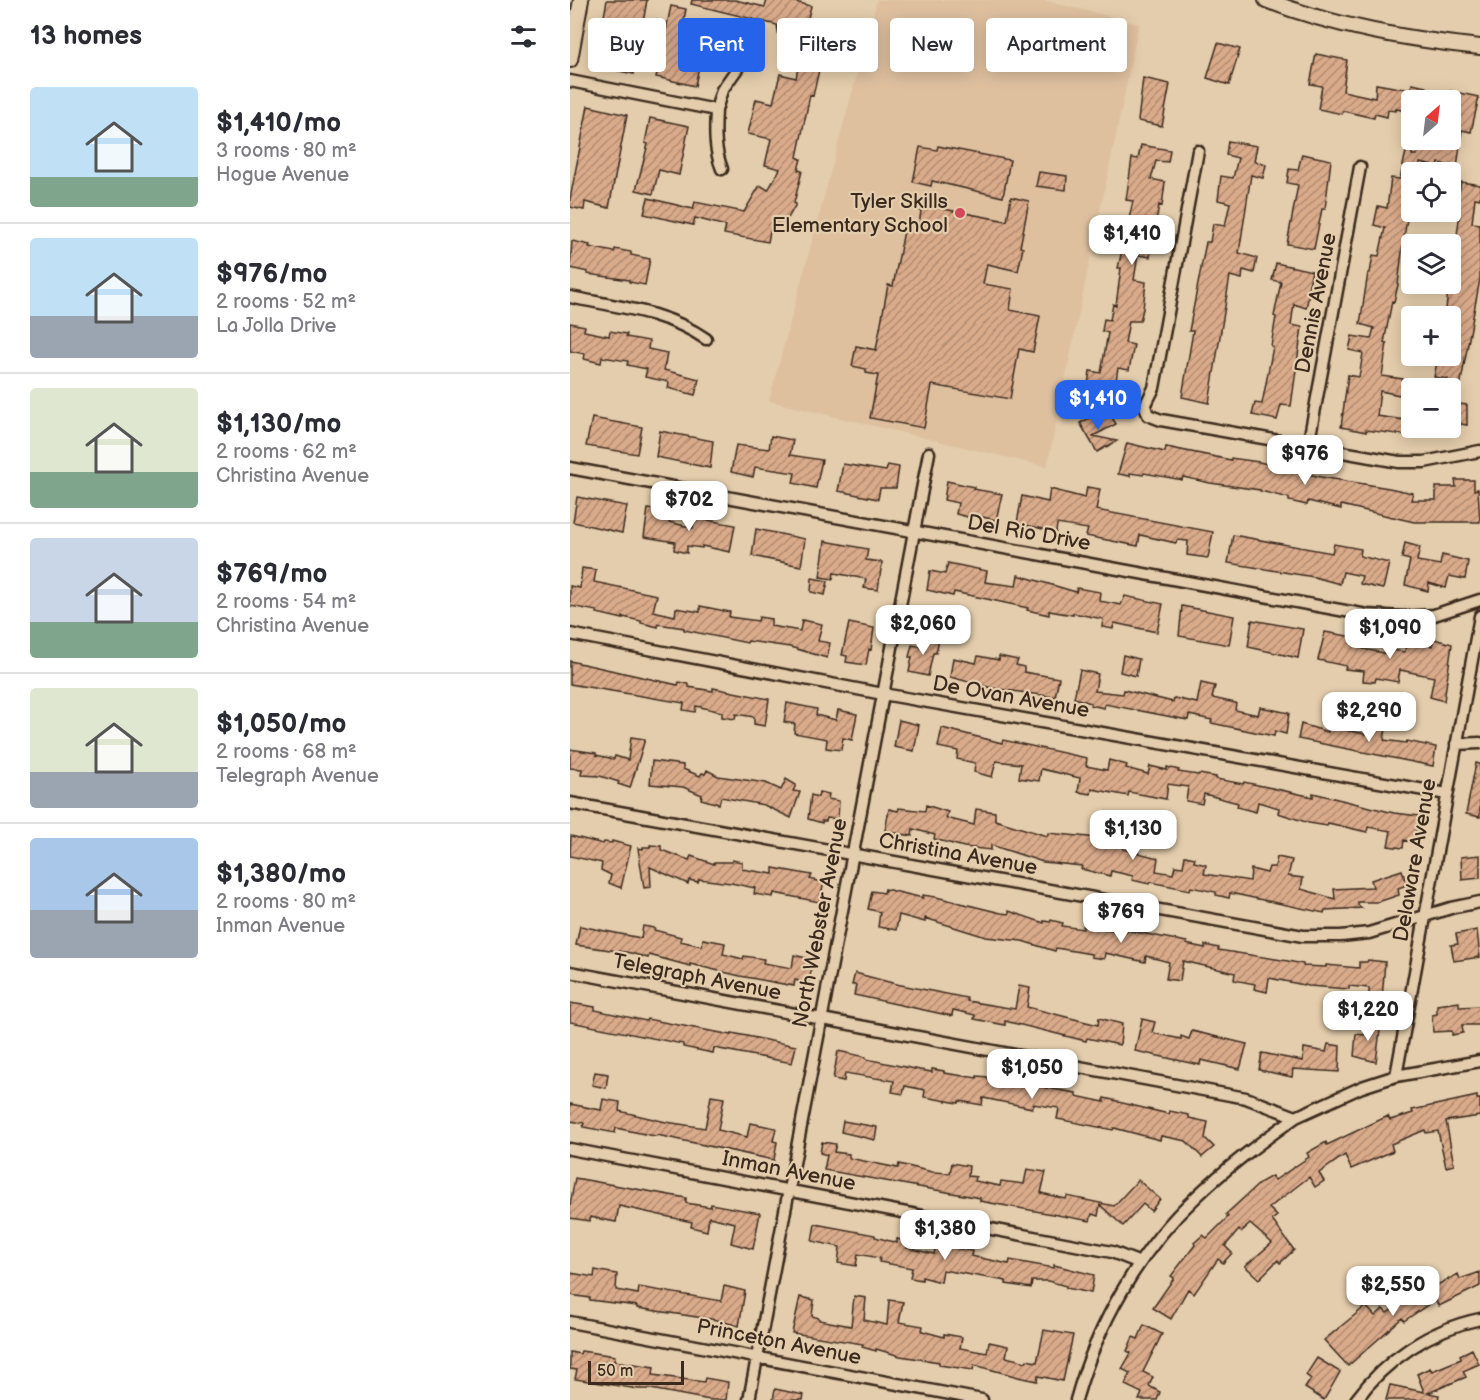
<!DOCTYPE html>
<html lang="en">
<head>
<meta charset="utf-8">
<style>
	body { margin:0; font-family:"Balsamiq Sans",sans-serif; background:#f7f7f7; color:#2b2b33; height:100vh; display:flex; flex-direction:column; font-size:22px; white-space:nowrap }
	* { box-sizing:border-box; margin:0 }
	p { font-size:20px; color:#7c7c81 }
	.icon { flex:none; width:33px; height:33px; fill:none; stroke:currentColor; stroke-width:2; stroke-linecap:round; stroke-linejoin:round }
	.map { position:relative; flex:1; overflow:hidden }
	.sheet { display:flex; flex-direction:column; background:#fff; width:570px }
	.sheet>* { flex:none }
	.banner { position:absolute; left:18px; top:18px; width:570px; height:54px; display:flex; gap:12px }
	.needle { width:39px; rotate:28deg }
	.fabs { position:absolute; left:831px; top:90px; display:grid; gap:12px }
	.fabs a { display:grid; place-items:center; width:60px; height:60px; border-radius:6px; background:#fff; box-shadow:0 3px 15px #0003; font-size:30px }
	.scale { position:absolute; left:18px; bottom:15px; width:96px; box-sizing:border-box; padding-left:6px; border:3px solid #3b2a1e; border-top:0; font-size:16px; line-height:21px; white-space:nowrap; color:#3b2a1e; -webkit-text-stroke:4px #e4cdac; paint-order:stroke }
	.price { position:absolute; translate:-50% -51px; padding:0 14px; border-radius:12px; background:#fff; color:#222; font-size:20px; line-height:39px; filter:drop-shadow(0 2px 3px #0008) }
	.price::after { content:''; position:absolute; left:50%; top:36px; width:18px; height:14px; margin-left:-9px; background:inherit; clip-path:polygon(0 0,100% 0,50% 100%) }
	.price.active { background:#2563eb; color:#fff }
	ul { padding:0; list-style:none }
	li { display:flex; align-items:center; gap:18px; height:150px; padding:0 30px }
	li+li { border-top:2px solid #e1e1e2 }
	li span { display:grid; place-items:center; flex:none; width:168px; height:120px; border-radius:6px; color:#555 }
	li>.icon { margin-inline-start:auto }
	span .icon { width:72px; height:72px; fill:#fffc; stroke-width:1 }
	li b { font-size:26px }
	h2 { display:flex; justify-content:space-between; align-items:center; height:72px; padding:0 30px; font-size:26px }
	.pill { padding:0 21px; border-radius:6px; background:#fff; box-shadow:0 3px 15px #0003; font-size:21px; line-height:54px }
	.pill.active { background:#2563eb; color:#fff }
	main { display:flex; flex:1; min-height:0 }
	.map>svg:first-child { display:block }
</style>
</head>
<body>
<main>
<section class="sheet">
<h2>13 homes<svg class="icon" aria-label="filters" viewBox="0 0 24 24"><path d="M4 7h16M4 17h16"/><circle cx="9" cy="7" r="2"/><circle cx="15" cy="17" r="2"/></svg></h2>
<ul>
<li><span style="background:linear-gradient(#bfe0f5 75%,#7fa58c 0)"><svg class="icon" aria-label="home" viewBox="0 0 24 24"><path d="M3 11l9-7 9 7M6 9v11h12V9"/></svg></span><div><b>$1,410/mo</b><p>3 rooms · 80 m²</p><p>Hogue Avenue</p></div></li>
<li><span style="background:linear-gradient(#bfe0f5 65%,#9aa5b1 0)"><svg class="icon" aria-label="home" viewBox="0 0 24 24"><path d="M3 11l9-7 9 7M6 9v11h12V9"/></svg></span><div><b>$976/mo</b><p>2 rooms · 52 m²</p><p>La Jolla Drive</p></div></li>
<li><span style="background:linear-gradient(#dfe7d0 70%,#7fa58c 0)"><svg class="icon" aria-label="home" viewBox="0 0 24 24"><path d="M3 11l9-7 9 7M6 9v11h12V9"/></svg></span><div><b>$1,130/mo</b><p>2 rooms · 62 m²</p><p>Christina Avenue</p></div></li>
<li><span style="background:linear-gradient(#c9d6e8 70%,#7fa58c 0)"><svg class="icon" aria-label="home" viewBox="0 0 24 24"><path d="M3 11l9-7 9 7M6 9v11h12V9"/></svg></span><div><b>$769/mo</b><p>2 rooms · 54 m²</p><p>Christina Avenue</p></div></li>
<li><span style="background:linear-gradient(#dfe7d0 70%,#9aa5b1 0)"><svg class="icon" aria-label="home" viewBox="0 0 24 24"><path d="M3 11l9-7 9 7M6 9v11h12V9"/></svg></span><div><b>$1,050/mo</b><p>2 rooms · 68 m²</p><p>Telegraph Avenue</p></div></li>
<li><span style="background:linear-gradient(#a9c7e8 60%,#9aa5b1 0)"><svg class="icon" aria-label="home" viewBox="0 0 24 24"><path d="M3 11l9-7 9 7M6 9v11h12V9"/></svg></span><div><b>$1,380/mo</b><p>2 rooms · 80 m²</p><p>Inman Avenue</p></div></li>
</ul>
</section>
<div class="map">
<svg width="910" height="1400" viewBox="0 0 910 1400">
	<defs>
		<pattern id="building-hatch" width="6" height="6" patternUnits="userSpaceOnUse" patternTransform="scale(1.5)"><rect width="6" height="6" fill="#daab8b"/><path d="M-1 1l2-2M0 6l6-6M5 7l2-2" fill="none" stroke="#b28b71"/></pattern>
	</defs>
	<rect width="100%" height="100%" fill="#e4cdac"/>
	<filter id="ink" filterUnits="userSpaceOnUse"><feTurbulence type="fractalNoise" baseFrequency=".0167" numOctaves="2"/><feDisplacementMap in="SourceGraphic" scale="12" xChannelSelector="R" yChannelSelector="G"/><feConvolveMatrix kernelMatrix="1 2 1 2 8 2 1 2 1" color-interpolation-filters="sRGB"/></filter>
	<g filter="url(#ink)">
		<path fill="#dec09f" d="M307,0H473L569,24L477,467L199,401Z"/>
		<path fill="url(#building-hatch)" stroke="#3b2a1e" stroke-width="1.5" d="M37,0H77L64,74L25,66Z
			M122,0H165L195,7L197,0H218L241,6L236,26L250,24L254,48L243,96L240,95L227,157L231,159L228,170L232,171L224,203L226,204L213,227L202,221L198,242L154,234L156,226L125,218L123,225L74,214L78,198L123,209L125,202L174,212L190,185L198,190L210,169L195,165L201,139L178,134L186,99L203,103L210,74L226,78L231,54L212,57L207,25L121,4Z
			M101,6L116,9L112,30L135,35L125,86L86,77Z
			M648,43L670,49L659,85L637,78Z
			M746,54L777,60L773,91L805,98L806,84L841,90L842,84L856,87L853,100H842V112L826,109V111L818,110L817,117L805,114L804,118L773,111L772,114L748,109L752,86L740,84Z
			M573,78L600,84L592,126L568,121Z
			M880,91L909,97L901,132L892,130L887,168L869,163L868,167L850,163L849,171L842,170V201L840,200L833,244L828,285L824,302L822,301L814,343H817L812,376L833,379L830,395L810,391L807,416L842,421V436L796,430V432L771,427L778,375L789,377L793,353L779,350L782,336L801,339L804,328L790,324L798,273H800L803,255L809,256L815,228L804,225L808,206L817,208L821,178L830,179L837,147L842,148V155H847L851,144L865,148L867,140L877,142L878,140H880Z
			M18,106L57,115L39,208L15,202L14,210L0,207V199Z
			M80,118L119,126L109,175L89,170L83,194L66,190L78,144L75,143Z
			M658,141L687,146L684,161L696,165L693,178L681,175L669,253L687,258L684,273L673,270L672,279L660,276L639,403L612,397L623,331H619L636,242H640L643,224L655,226L660,203L648,200L651,176L663,178L668,158L656,155Z
			M571,145L600,150L598,162L586,161L581,179L595,182L592,206L589,205L580,257L568,255L564,280L576,282L573,309L570,321H559L555,343L564,345L559,370L548,368L544,393L518,389V385L520,371L531,373L538,333L532,331L534,319L540,320L543,304L546,305L551,268H548L563,201L556,200L562,158L568,159Z
			M368,146L440,160L433,197L362,181L361,186L343,182L350,147L367,150Z
			M732,154L761,160L755,209H752L744,249L717,244L728,185L717,183L719,169L728,170Z
			M469,172L497,176L496,190L466,186Z
			M891,182L910,185V199L905,198L902,223L910,224V279L890,387L877,383L878,379L864,377L868,357L880,360V310L876,309L878,291H880V260H884L890,211L885,210Z
			M441,197L459,201L450,247L453,248L448,271L417,264L413,284L443,289L440,310L470,316L463,352L449,349L440,399L362,385L354,428L300,418L308,375L296,373V369L282,366L286,346L306,350L318,285L323,286L336,221L349,224L352,205L437,221Z
			M2,241L20,245L19,247L44,252L45,249L61,252V255L80,259L75,285L59,282V280L17,274L18,272L0,268Z
			M706,263L742,271L737,294H739L736,308L724,304L721,325L732,327L721,406L711,405L707,420L682,415L685,403L692,404L703,347L701,346L706,317L704,316L711,282L702,280Z
			M0,323L15,326L14,331L39,336L40,331L57,334L56,337L79,341L78,349L97,353L94,370L129,379L125,395L98,388L99,382L75,377L77,369L57,365L58,361L32,357L31,363L14,359L15,354L0,351Z
			M880,403L897,405V425L880,422Z
			M527,414L529,419L540,414L546,424L523,436L547,441L527,452L510,423Z
			M22,418L72,427L67,454L16,446Z
			M90,431L143,441L140,468L86,457Z
			M201,436L223,440L220,455L252,460L246,488L223,483L225,473L185,467L183,477L161,472L166,445L199,449Z
			M557,443L595,452L596,447L661,460V458L689,462L751,477L819,488L843,493L841,500H866V487H886L885,480H904V490L908,489L910,522H844L771,505V509L738,501L737,505L719,501V498L690,491V490L640,483L613,477L612,480L574,473L573,475L560,473V476L548,474Z
			M273,464L316,471L318,465L329,467L326,488H310L308,499L268,491Z
			M377,481L404,487L403,489L432,494L426,520L399,514L398,517L386,514L388,503L374,500Z
			M517,487L530,489L526,510L643,532L638,558L617,555L618,541L607,540L606,543L570,535L568,546L516,536L518,529L487,524L486,532L447,523L452,496L478,502L480,489L515,498Z
			M7,497L57,506L52,533L3,522Z
			M78,509L100,513L99,522L123,528L125,516L138,518L137,520L165,525L160,552L132,546V548L117,546V553L104,550L105,542L74,537Z
			M186,529L235,539L231,566L182,556Z
			M663,535L762,553L764,544L791,549L790,556L819,563L813,589L790,584L792,576L773,572L770,584L744,577L658,563Z
			M255,541L298,549L296,560L312,562L308,590L294,588L296,579L264,573L263,579L250,577Z
			M835,543L850,547L847,561L870,565L872,555L898,561L895,579L879,576L876,588L859,583L858,591L835,585L840,560L832,558Z
			M378,563L417,571L415,582L446,586L448,575L506,592L507,588L530,592L529,601L551,605L555,596L593,604L587,632L544,623L543,629L532,627L533,619L503,613V615L479,611V615L457,610L458,608L384,592L383,596L357,590L360,571L375,574Z
			M12,568L26,570L24,582L87,595L83,611L105,616L106,608L130,612V606L160,612L159,617L188,621L189,617L201,619V626L230,631L232,620L252,624L248,641L260,643L257,658L220,647L178,641L177,643L114,630V628L88,624V627L71,623V621L53,617V619L27,613V611L0,606V586L10,588Z
			M242,578L258,581L255,595L241,592Z
			M612,606L664,616L659,645L609,636Z
			M682,620L733,629L728,658L678,647Z
			M279,623L304,628L301,650L299,649L296,665L276,662L277,656L272,655Z
			M755,632L795,639L793,649L819,654L820,650L835,652L836,641L862,646L864,639L882,644L874,701L860,697L864,677L830,670L828,682L806,678L805,682L793,681L794,671L775,669L776,666L748,660Z
			M355,637L369,639L366,653H363L358,676L339,672L342,657H339L342,645L353,647Z
			M553,655L569,659L566,676L550,672Z
			M408,656L429,660V656L448,660L446,665L454,667V672L489,678L485,697L422,688L380,677L383,658L406,663Z
			M0,661L108,685L109,682L119,684V687L143,691V688L199,699L195,726L184,724V717L166,714L165,719L152,717V712L126,706L125,712L113,710L114,703L0,684Z
			M510,670L528,674L525,691L553,694L554,690L603,702L604,698L627,703L631,683L645,686L642,698L666,703L665,710L688,715L690,707L719,713L716,734L705,731L704,736L641,723L642,720L619,715L618,720L535,704L534,708L520,705L521,703L504,698Z
			M217,703L247,709L246,715L266,720L268,710L287,714L282,740L273,738L271,750L256,748L257,739L224,733L225,724L214,722Z
			M760,719L776,723L774,730L796,734L797,725L816,729L814,740L836,743L837,741L866,747L863,766L728,739L731,724L758,732Z
			M329,720L349,725L344,751L324,747Z
			M372,728L432,743L433,740L517,758L516,766L537,770L539,760L557,765L556,768L578,774L580,766L597,770V767L609,770L608,772L628,775L629,774L646,777V779L673,784L674,782L743,797V793L824,813L849,816L844,843L834,840L833,848L818,846L821,831L798,827L797,832L758,823L757,826L739,823L708,813L709,808L688,802L686,812L667,807L668,803L634,794L632,804L616,801L618,787L598,784L596,799L559,792L558,796L522,789L521,794L508,792L510,778L471,769L469,781L449,778L451,764L426,761L422,777L404,772L405,763L387,759L388,751L368,747Z
			M61,737L75,739L60,788L48,784L49,782L30,776L11,775L12,769L0,768V749L26,753V755L44,759L45,756L58,760Z
			M82,761L113,765V769L130,776L132,773L135,774L137,770L148,776L196,783L211,790L216,779L226,785L223,791L230,792L221,818L194,805L151,797L149,804L131,799L132,795L113,787L80,784Z
			M906,763L910,764V817L896,814Z
			M249,792L259,794L258,799L269,801L268,819L257,818L256,821H252V823L238,819L241,795L248,797Z
			M356,805L378,812L376,818L404,825L406,809L425,812V820L477,836L478,833L519,837L538,842L542,824L557,828L553,849L588,858L586,871L603,874L605,866L613,867L615,856L625,858L624,862L636,865L634,874L680,881L681,869L697,873L699,867H705L707,857L722,860L718,876L733,878L731,889L765,899L764,889L803,887L801,880L832,870L837,885L828,888L829,895L808,902H788V905L792,908L755,910L754,913L660,893L659,898L646,895V892L621,887L620,890L580,882L579,884L562,880L563,876L541,871L540,876L511,869L512,866L473,862L421,845V850L394,847L364,839L365,835L343,829L342,836L315,831L319,809L328,811L329,808L355,811Z
			M1,836L33,844L34,842L42,843V841L61,846L51,888L39,883L41,875L31,870L32,863L0,856Z
			M80,845L91,846V850L119,860L121,856L144,864V862H162V860L172,862V869L203,874V868L242,875L240,879L254,883L249,902L204,893L203,897L184,894L185,888L161,883L129,879L128,882L119,880L118,884L80,867L81,887L74,888L68,848L73,849V847H80Z
			M910,855V878L892,880L891,857Z
			M315,889L353,898V895L366,897L431,913L439,914V911L474,923V921L480,922L481,920L493,923L492,926L513,929V926L556,932V930L617,942L616,944L635,948V945L649,948L648,950L718,961L733,964V966L756,967V965L789,968V962H797L798,960L815,962L812,999L799,997V988L779,986V989L739,986L699,978L697,992L684,989L685,984L664,980L665,973L613,961L610,981L596,979L599,962L576,956L575,962L535,953L534,959L521,957V954L486,948L485,951L452,941L416,937L355,918V922L329,915L326,930L308,927L310,912L298,909L302,891L314,893Z
			M10,926L71,938L73,926L84,928V930L111,937L110,941L132,946L133,939L155,943L153,954L173,959L174,956L194,959L193,963L222,968L224,955L244,960L238,984L225,980L224,986L170,976L120,964V966L79,955L78,958L61,953L6,945Z
			M907,930L910,957L884,961L881,945L888,944L886,934Z
			M285,973L326,984L397,998V1001L445,1009L449,986L460,988L457,1007L528,1025L529,1018L552,1024L550,1045L517,1038L516,1041L435,1021V1025L404,1019L405,1015L383,1010L382,1016L284,995L286,985H282Z
			M889,1002V1007L910,1006V1025H892L893,1033L882,1035V1031L863,1032L862,1015L867,1014V1005Z
			M0,1003L25,1007V1010L76,1021L77,1019L162,1035V1033L226,1046L222,1063L144,1048L143,1053L113,1047V1044L0,1022Z
			M572,1019L585,1022L582,1033L611,1039V1036L619,1039L622,1031L677,1044L670,1069L631,1060L630,1065L565,1051Z
			M795,1020L811,1022L806,1062L784,1056L786,1034L795,1035Z
			M758,1044L770,1046L769,1072L723,1069L722,1077L689,1070L692,1053L733,1061L734,1048L756,1052Z
			M268,1051L296,1057V1059L350,1070L362,1072V1069L374,1071V1073L407,1078V1076L418,1077V1079L446,1085L447,1083L506,1093V1096L534,1102V1098L548,1101V1102L599,1114L600,1111L619,1115V1118L638,1122L635,1138L644,1147L632,1157L616,1141L591,1136L590,1140L544,1128L543,1130L487,1119L489,1108L463,1104L462,1108L413,1098L412,1105L389,1101V1103L354,1097L355,1090L335,1086L333,1094L322,1092L324,1081L275,1073L274,1081L263,1079Z
			M25,1072L38,1074L36,1088L22,1085Z
			M141,1096L154,1098L148,1130L177,1137L180,1123L206,1128L203,1141L207,1142L204,1160L87,1135V1136L79,1135L46,1128L45,1133L13,1127L14,1123L0,1121V1104L31,1110L33,1099L50,1102L49,1111L96,1122L135,1128Z
			M907,1096V1099H910V1116L876,1121L884,1165L876,1167L868,1131L856,1133L855,1130L821,1144L823,1151L781,1169L775,1155L749,1173L754,1181L745,1187L739,1177L699,1208L707,1216L702,1220L724,1250L710,1263L708,1260L689,1279L675,1266L702,1243L680,1224L671,1232L669,1230L655,1246L662,1253L653,1263L648,1259L624,1294L618,1289L601,1319L583,1308L604,1278L601,1276L625,1245L624,1243L633,1235L637,1238L658,1217L656,1214L691,1182L702,1176L705,1180L739,1157L737,1153L756,1142L757,1145L818,1116L820,1120L843,1113L842,1110Z
			M273,1121L307,1127L305,1140L271,1132Z
			M252,1142L266,1144L264,1152L279,1154V1158L328,1168L329,1164L362,1172L380,1173L382,1163L399,1166L398,1176L406,1177L405,1181L430,1186L431,1181L454,1184L457,1169L476,1172L471,1193L496,1199L497,1196L544,1206L568,1180L590,1199L581,1211L573,1204L553,1226L530,1205L528,1216L522,1214L520,1221L410,1201V1198L254,1170L257,1155L250,1153Z
			M5,1178L116,1198V1203L140,1207L141,1204L190,1213L183,1249L161,1243L165,1223L139,1217L137,1231L121,1227L122,1222L49,1206L46,1222L20,1217V1221L0,1218V1205Z
			M245,1224L305,1235V1237L327,1243V1239L338,1241L337,1248L364,1254L366,1245L402,1251L401,1256L439,1264L440,1260L484,1268V1265L524,1275L521,1293L496,1288V1286L478,1281H462L461,1288L436,1284V1281L373,1270L371,1282L352,1277V1280L340,1278L342,1268L309,1262L310,1258L288,1254L286,1266L268,1263L270,1247L242,1241Z
			M25,1270L47,1274L46,1290L68,1294L69,1287L151,1301L154,1286L175,1291L169,1326L147,1320L67,1308V1306L20,1300V1298L0,1295V1273L24,1277Z
			M910,1272V1286L869,1306L865,1300L834,1321L832,1318L778,1366L754,1340L796,1306L805,1316L813,1309L817,1313L850,1289L852,1293L888,1274L890,1279Z
			M284,1296L296,1298L294,1320L317,1325L319,1300L333,1302L329,1322L353,1326L352,1331L374,1337V1334L392,1337L390,1348L417,1353L419,1342L438,1346L436,1357L456,1362L457,1360L467,1362L474,1330L503,1335L493,1381L468,1376L467,1381L452,1378L404,1365L403,1370L369,1365V1362L330,1356L306,1349V1351L292,1347L293,1344L222,1333L230,1297L244,1300L242,1316L249,1318V1320L281,1326Z
			M574,1325L592,1334L573,1372L583,1377L579,1386L590,1392L587,1400H569L572,1393L555,1385L560,1373L552,1369L561,1353L557,1351L563,1337L568,1339Z
			M902,1349L909,1364L893,1371L896,1377L858,1393L869,1395L868,1400H816L820,1385L854,1392L847,1374L860,1368L862,1371L891,1359L890,1355Z
			M11,1351L45,1356L44,1361L84,1367L83,1375L134,1382L135,1378L158,1382L156,1400H140L81,1389H68L5,1379L7,1370L0,1369V1352L10,1354Z
			M747,1358L770,1372L754,1400L735,1388L741,1379L736,1375Z
			M205,1389L234,1395L233,1400H203Z"/>
		<g fill="none" stroke-linecap="round" stroke-linejoin="round">
			<defs>
				<path id="minor" d="M0,81L146,110L152,90L174,59
					M146,110C145,131 144,149 152,169
					M628,151L584,388L575,406L578,415L591,420L829,462H854L910,451
					M0,297C47,307 96,311 136,339
					M738,446L790,167
					M0,468L797,615L834,617L864,615L910,600
					M0,634L313,694L877,794
					M886,744L910,743
					M0,803L733,936H771L799,933L881,908L910,902
					M0,972L676,1098L726,1117L792,1087L826,1076L910,1061
					M826,1076L910,616
					M0,1149L542,1252L570,1263
					M0,1322L412,1400
					M179,1400L359,453
					M506,1400C527,1325 569,1250 626,1197C657,1167 691,1142 726,1117
					M786,1400C815,1360 861,1329 910,1319"/>
				<path id="tertiary" d="M696,0C765,27 837,39 910,47
					M0,60L11,0"/>
			</defs>
			<use href="#minor" stroke="#3b2a1e" stroke-width="15"/>
			<use href="#tertiary" stroke="#3b2a1e" stroke-width="18"/>
			<use href="#minor" stroke="#e4cdac" stroke-width="10"/>
			<use href="#tertiary" stroke="#e4cdac" stroke-width="14"/>
		</g>
	</g>
	<circle fill="#d1495b" stroke="#e4cdac" stroke-width="2" cx="390" cy="213" r="6"/>
	<g text-anchor="middle" dominant-baseline="central" stroke-width="4.5" stroke-linejoin="round" paint-order="stroke">
		<g font-size="21" fill="#3b2a1e" stroke="#e4cdac" text-anchor="end">
			<text x="378" y="201">Tyler Skills<tspan x="378" dy="24">Elementary School</tspan></text>
		</g>
		<g font-size="21" fill="#3b2a1e" stroke="#e4cdac">
			<text transform="translate(746 303) rotate(-79)">Dennis Avenue</text>
			<text transform="translate(459 533) rotate(10)">Del Rio Drive</text>
			<text transform="translate(441 697) rotate(10)">De Ovan Avenue</text>
			<text transform="translate(388 854) rotate(10)">Christina Avenue</text>
			<text transform="translate(845 860) rotate(-80)">Delaware Avenue</text>
			<text transform="translate(250 923) rotate(-79)">North Webster Avenue</text>
			<text transform="translate(127 977) rotate(11)">Telegraph Avenue</text>
			<text transform="translate(219 1171) rotate(11)">Inman Avenue</text>
			<text transform="translate(209 1342) rotate(11)">Princeton Avenue</text>
		</g>
	</g>
</svg>
<div class="fabs">
<a><svg class="needle" viewBox="-14 -14 28 28"><path d="M0-13l5 13h-10z" fill="#e53935"/><path d="M0 13l5-13h-10z" fill="#7c7c81"/></svg></a>
<a><svg class="icon" aria-label="locate" viewBox="0 0 24 24"><circle cx="12" cy="12" r="6"/><path d="M12 2v4M12 18v4M2 12h4M18 12h4"/></svg></a>
<a><svg class="icon" aria-label="layers" viewBox="0 0 24 24"><path d="M12 4l9 5-9 5-9-5zM3 14l9 5 9-5"/></svg></a>
<a>+</a>
<a>−</a>
</div>
<div class="scale">50 m</div>
<b class="price" style="left:562px;top:266px">$1,410</b>
<b class="price active" style="left:528px;top:431px">$1,410</b>
<b class="price" style="left:735px;top:486px">$976</b>
<b class="price" style="left:119px;top:532px">$702</b>
<b class="price" style="left:353px;top:656px">$2,060</b>
<b class="price" style="left:820px;top:660px">$1,090</b>
<b class="price" style="left:799px;top:743px">$2,290</b>
<b class="price" style="left:563px;top:861px">$1,130</b>
<b class="price" style="left:551px;top:944px">$769</b>
<b class="price" style="left:798px;top:1042px">$1,220</b>
<b class="price" style="left:462px;top:1100px">$1,050</b>
<b class="price" style="left:375px;top:1261px">$1,380</b>
<b class="price" style="left:823px;top:1317px">$2,550</b>
<div class="banner">
<a class="pill">Buy</a>
<a class="pill active">Rent</a>
<a class="pill">Filters</a>
<a class="pill">New</a>
<a class="pill">Apartment</a>
</div>
</div>
</main>
</body>
</html>
